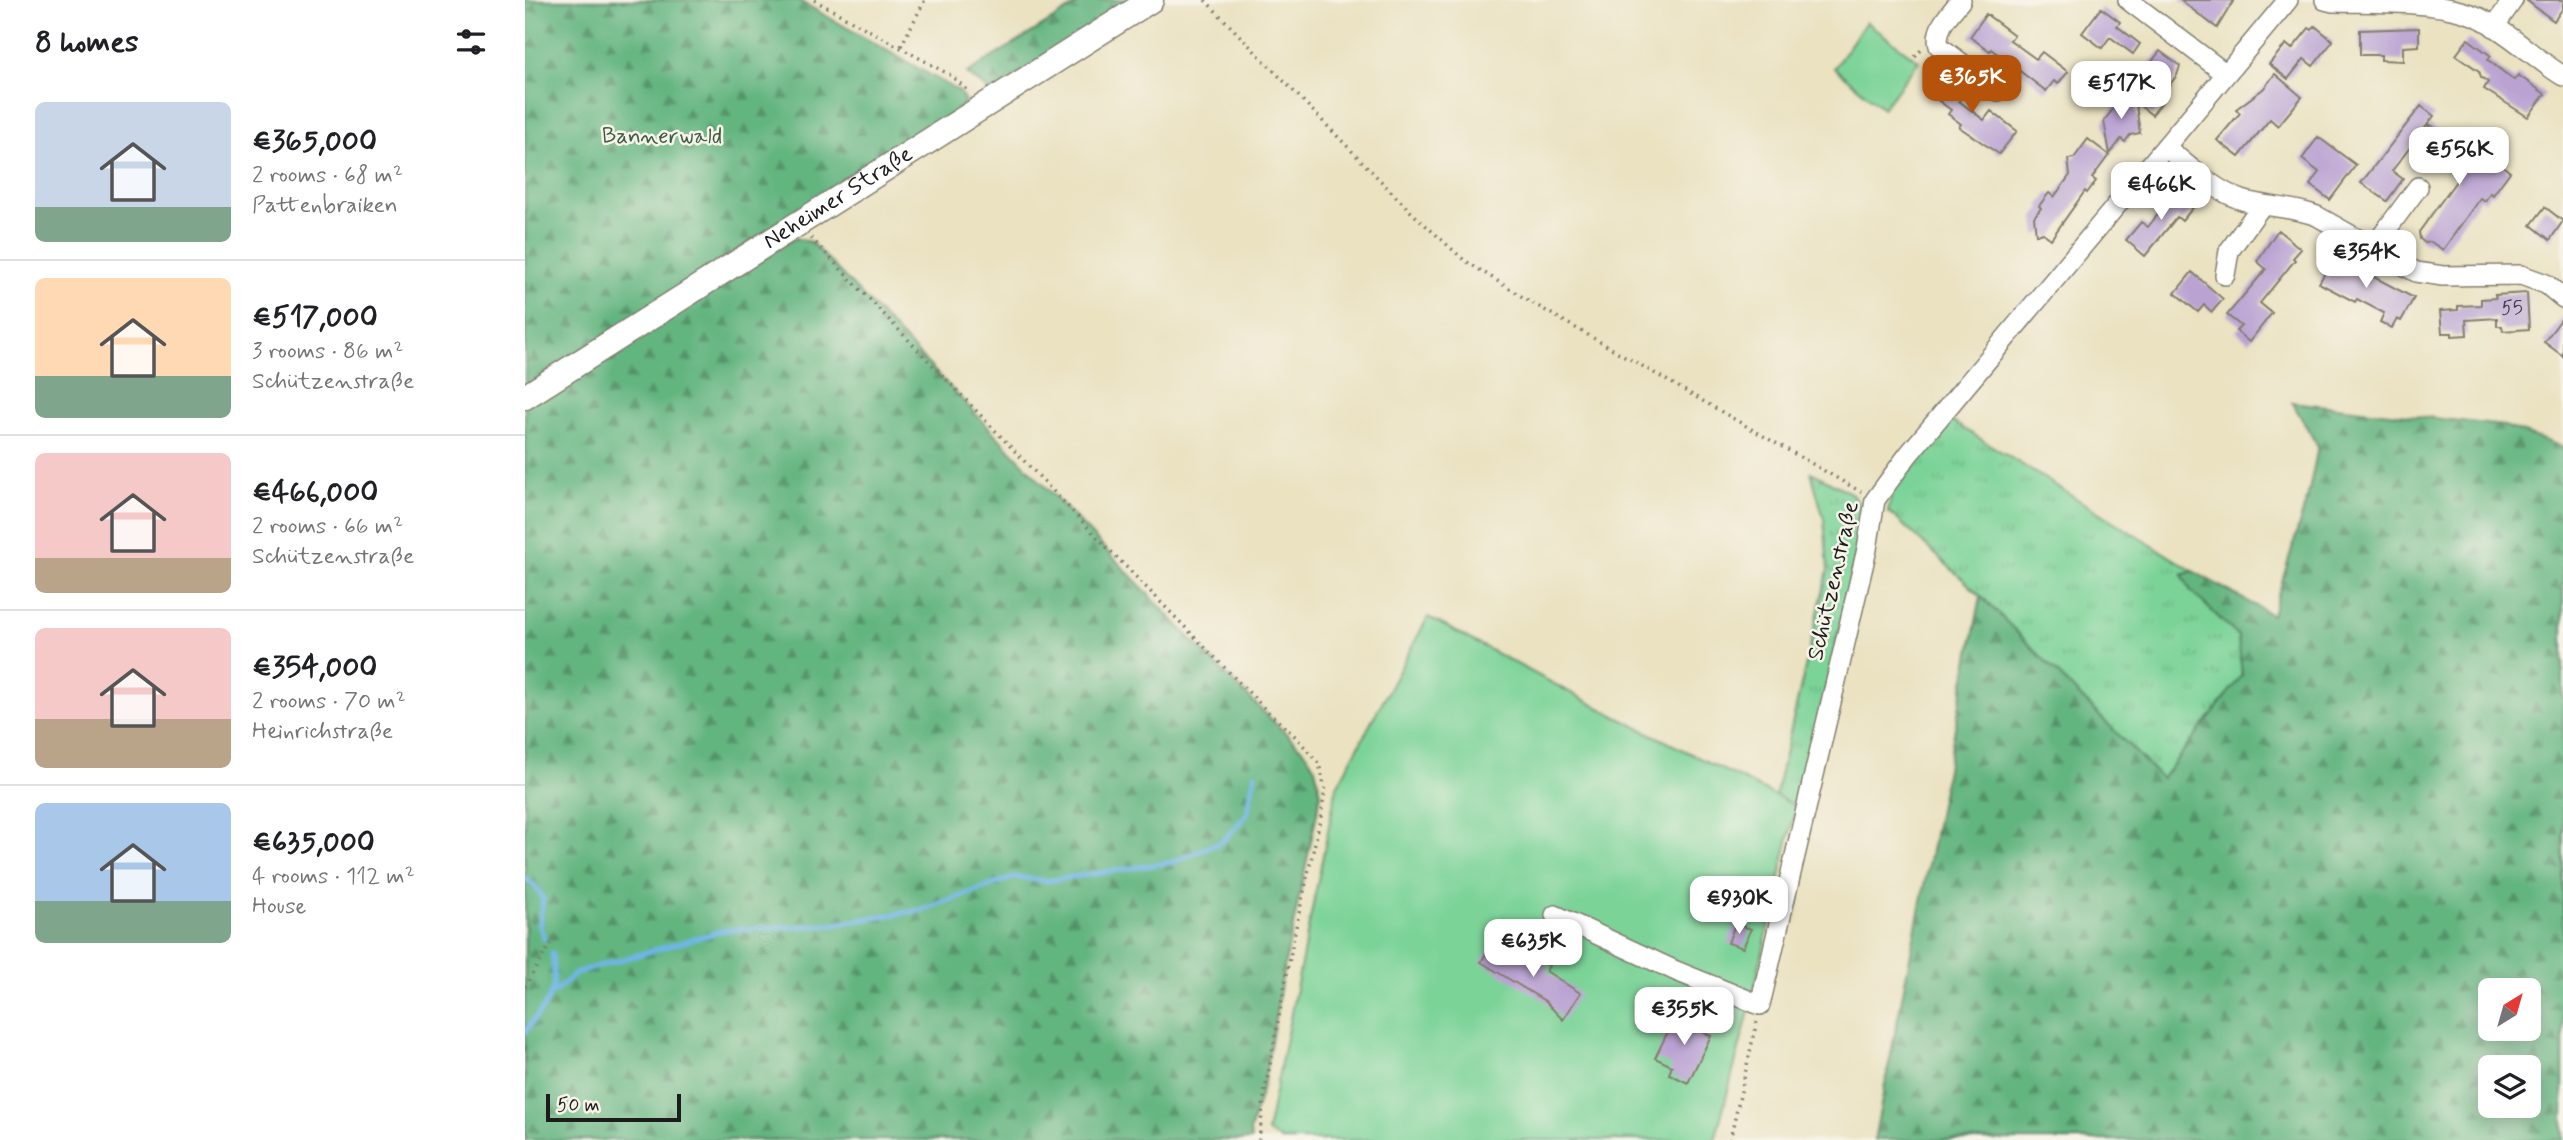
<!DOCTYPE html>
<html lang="en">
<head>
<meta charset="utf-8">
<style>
	body { margin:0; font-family:Mynerve,sans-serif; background:#f6f6f6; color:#202124; height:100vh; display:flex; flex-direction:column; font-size:26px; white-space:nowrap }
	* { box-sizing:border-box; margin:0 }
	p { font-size:23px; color:#757577 }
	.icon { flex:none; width:38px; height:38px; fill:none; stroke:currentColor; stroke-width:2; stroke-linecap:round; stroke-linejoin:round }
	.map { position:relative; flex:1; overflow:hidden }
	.panel { display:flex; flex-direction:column; background:#fff; width:525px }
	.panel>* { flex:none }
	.needle { width:46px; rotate:37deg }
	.buttons { position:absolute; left:1953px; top:978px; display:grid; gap:14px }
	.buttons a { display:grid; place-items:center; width:63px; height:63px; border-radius:10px; background:#fff; box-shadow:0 4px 18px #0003; font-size:35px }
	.scale { position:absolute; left:21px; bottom:18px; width:135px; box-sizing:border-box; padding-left:7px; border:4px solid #1c1c1c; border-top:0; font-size:19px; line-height:24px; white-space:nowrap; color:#1c1c1c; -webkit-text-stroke:5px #f7f3e8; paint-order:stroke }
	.price { position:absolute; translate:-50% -60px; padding:0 16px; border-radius:14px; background:#fff; color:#222; font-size:23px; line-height:46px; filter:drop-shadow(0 2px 4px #0008) }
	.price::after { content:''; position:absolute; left:50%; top:42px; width:21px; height:16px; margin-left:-10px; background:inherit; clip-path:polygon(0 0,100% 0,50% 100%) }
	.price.current { background:#b45309; color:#fff }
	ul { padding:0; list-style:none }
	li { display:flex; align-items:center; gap:21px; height:175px; padding:0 35px }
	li+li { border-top:2px solid #e0e0e0 }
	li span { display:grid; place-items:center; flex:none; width:196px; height:140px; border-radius:10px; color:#555 }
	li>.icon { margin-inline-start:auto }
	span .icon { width:84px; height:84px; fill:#fffc; stroke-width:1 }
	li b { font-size:30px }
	h2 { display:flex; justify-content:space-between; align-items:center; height:84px; padding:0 35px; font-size:30px }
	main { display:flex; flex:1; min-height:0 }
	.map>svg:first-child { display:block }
</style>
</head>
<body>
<main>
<section class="panel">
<h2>8 homes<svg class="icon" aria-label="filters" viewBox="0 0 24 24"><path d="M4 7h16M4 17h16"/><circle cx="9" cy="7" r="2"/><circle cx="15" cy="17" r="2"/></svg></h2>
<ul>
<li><span style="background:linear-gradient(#c9d6e8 75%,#7fa58c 0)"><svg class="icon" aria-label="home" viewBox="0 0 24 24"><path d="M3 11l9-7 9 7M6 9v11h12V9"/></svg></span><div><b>€365,000</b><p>2 rooms · 68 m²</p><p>Pattenbraiken</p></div></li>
<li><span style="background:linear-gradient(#ffd9b3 70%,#7fa58c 0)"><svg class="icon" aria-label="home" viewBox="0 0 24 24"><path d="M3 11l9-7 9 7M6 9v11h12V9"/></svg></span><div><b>€517,000</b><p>3 rooms · 86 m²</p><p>Schützenstraße</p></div></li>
<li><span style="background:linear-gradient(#f6c9c9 75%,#b9a48a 0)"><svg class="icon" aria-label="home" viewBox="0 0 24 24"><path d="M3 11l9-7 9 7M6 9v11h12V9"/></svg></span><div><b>€466,000</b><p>2 rooms · 66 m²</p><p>Schützenstraße</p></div></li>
<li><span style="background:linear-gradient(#f6c9c9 65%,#b9a48a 0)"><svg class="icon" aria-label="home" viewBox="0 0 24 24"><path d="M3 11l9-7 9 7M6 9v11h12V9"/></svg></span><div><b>€354,000</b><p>2 rooms · 70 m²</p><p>Heinrichstraße</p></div></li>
<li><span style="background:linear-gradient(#a9c7e8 70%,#7fa58c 0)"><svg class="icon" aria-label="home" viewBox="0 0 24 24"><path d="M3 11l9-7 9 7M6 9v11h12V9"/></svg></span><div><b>€635,000</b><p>4 rooms · 112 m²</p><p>House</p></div></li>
</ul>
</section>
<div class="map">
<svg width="2038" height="1140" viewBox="0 0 2038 1140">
	<defs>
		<pattern id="grass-tufts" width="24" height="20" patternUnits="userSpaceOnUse" patternTransform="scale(1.75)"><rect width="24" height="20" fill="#7bd398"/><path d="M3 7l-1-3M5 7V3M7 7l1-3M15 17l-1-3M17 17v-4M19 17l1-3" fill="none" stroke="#6ab582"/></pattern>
		<pattern id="forest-firs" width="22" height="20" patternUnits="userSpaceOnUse" patternTransform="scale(1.75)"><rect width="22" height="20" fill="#64b580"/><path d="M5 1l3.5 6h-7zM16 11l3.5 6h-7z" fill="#529268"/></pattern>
	</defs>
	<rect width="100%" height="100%" fill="#f7f3e8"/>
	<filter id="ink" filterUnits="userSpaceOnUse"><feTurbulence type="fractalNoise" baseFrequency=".0143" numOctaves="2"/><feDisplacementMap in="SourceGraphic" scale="14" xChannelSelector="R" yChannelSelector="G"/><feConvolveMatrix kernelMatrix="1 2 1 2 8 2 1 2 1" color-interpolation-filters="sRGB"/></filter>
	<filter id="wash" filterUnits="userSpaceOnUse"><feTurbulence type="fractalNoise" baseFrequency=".00686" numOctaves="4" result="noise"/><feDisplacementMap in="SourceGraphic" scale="28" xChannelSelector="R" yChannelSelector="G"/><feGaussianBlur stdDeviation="1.57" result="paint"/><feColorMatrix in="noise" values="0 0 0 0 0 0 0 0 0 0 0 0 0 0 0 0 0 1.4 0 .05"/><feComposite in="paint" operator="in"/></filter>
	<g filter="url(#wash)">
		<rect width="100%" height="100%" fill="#eae2c1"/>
		<path fill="url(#grass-tufts)" stroke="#4c785a" stroke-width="2" d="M1425,420L1668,571L1657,575L1666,591L1713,636L1717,675L1637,779L1456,596L1363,511L1368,488Z
			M1286,472L1326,493L1337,506L1335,536L1278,788L1271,806L1250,797L1303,570L1299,519Z"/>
		<path fill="url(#forest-firs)" stroke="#40684e" stroke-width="2" fill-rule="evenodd" d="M0,0H273L435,92L440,102L436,108L0,386Z
			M559,0H611L465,92L442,73Z
			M270,238L286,242L696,670L782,754L790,768L796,794L758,973L739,1082L725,1131L726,1140H0V407Z
			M1767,402L1979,426L2038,447V1140H1349L1456,596L1637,779L1717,675L1713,636L1666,591L1657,575L1668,571L1747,615L1783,495L1793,447ZM2004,990V1029H1965V990ZM1965,1068H2004V1106H1965Z"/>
		<path fill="#7bd398" stroke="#4c785a" stroke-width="2" d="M1341,22L1394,61L1358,108L1309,68Z
			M903,617L1084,713L1271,806L1226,1004L1190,1140H756L742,1132L812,786Z"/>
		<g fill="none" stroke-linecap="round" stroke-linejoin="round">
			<path stroke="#70b5e7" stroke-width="5" d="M0,878L11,887L18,899L14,924L19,939
				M29,992L53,972L200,930L305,925L396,910L490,877L521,881L648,862L698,841L722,814L730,774
				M0,1032C23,1000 34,994 27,953"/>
		</g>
		<g id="blocks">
			<path fill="#baa3d3" d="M1655,0H1709L1692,28Z
				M2001,0H2038V8L2029,21Z
				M1576,8L1595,22L1592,26L1615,44L1608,54L1585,37L1577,48L1557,33Z
				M1461,14L1489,35L1485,40L1511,59L1517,52L1543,72L1533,84L1529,81L1521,91L1466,49L1465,51L1445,37Z
				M1790,26L1808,41L1788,66L1779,59L1763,79L1744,64L1761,44L1767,49L1784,28L1787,30Z
				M1894,28V46L1878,47V61L1856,60V55H1835V30Z
				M1943,39L1966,56L1963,60L1989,80L1993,75L2020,94L2003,117L1959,89L1963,82L1956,77L1954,71L1931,55Z
				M1635,51L1655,66L1652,75L1637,95L1640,98L1627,115L1610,102L1627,78L1622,74L1628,66L1625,64Z
				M1418,71L1441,91L1434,101L1459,120L1466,111L1492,131L1474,154L1434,127L1436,124L1423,114L1426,110L1402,92Z
				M1750,74L1777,97L1753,126L1745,119L1714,157L1692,140L1715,113L1711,109L1738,89Z
				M1588,85L1611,105L1615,133L1605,135L1600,142L1596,139L1585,154L1579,121L1591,105Z
				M1896,106L1909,116L1867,171L1878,179L1862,201L1836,183Z
				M1904,124L1951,159L1957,151L1972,162L1978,161L1979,167L1985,172L1968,195L1965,193L1960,201L1955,198L1918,250L1906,242L1900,243L1895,239L1894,232L1934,177L1902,153Z
				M1793,137L1831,165L1805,200L1785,185L1794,172L1777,159Z
				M1563,139L1584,155L1567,178L1571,181L1562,193L1560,191L1526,239L1518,233L1511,235L1509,217L1516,208L1514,206L1524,193L1529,197L1545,175L1543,159L1549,158Z
				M1654,188L1672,203L1657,221L1652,217L1620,256L1601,240L1616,222L1623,227Z
				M2020,207L2038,221L2025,240L2006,225Z
				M1753,230L1776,249L1768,258L1770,260L1735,303L1747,313L1724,342L1711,331L1716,326L1702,315L1741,269L1732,261Z
				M1811,253L1829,262L1828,264L1843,274L1889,298L1876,321L1872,319L1867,328L1855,322L1859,313L1832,299L1830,302L1794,283Z
				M1667,272L1698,299L1687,312L1679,305L1673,312L1650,293Z
				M2002,293L2004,329L1978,331L1977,326H1972V318L1941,320L1942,335L1927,336V333H1917L1915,311L1933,310V306L1956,305V299L1971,298L1970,295Z
				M2038,317V356L2019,342Z
				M1210,924L1226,929L1218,948L1203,943Z
				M965,947H972L992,960L998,950L1024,966L1021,971L1055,993L1038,1020L1020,1001L956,962Z
				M1158,1014L1182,1026L1179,1033L1186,1036L1163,1083L1144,1074L1147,1066L1130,1058L1149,1019L1155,1021Z"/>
		</g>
	</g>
	<g filter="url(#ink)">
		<use href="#blocks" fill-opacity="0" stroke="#837f6e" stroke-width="2"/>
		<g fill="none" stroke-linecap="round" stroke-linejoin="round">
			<defs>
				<path id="minor" d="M1436,0C1426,13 1409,28 1414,46L1473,91
					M1603,0L1701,74
					M1800,0L1808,2C1852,3 1913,0 1953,17C1984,32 2009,58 2038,76
					M1969,27L1988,0
					M1640,147C1663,165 1688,190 1717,200C1742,208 1767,206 1792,216L1891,272L1918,276L1996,275L2021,284L2038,298
					M1848,248L1893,187
					M1700,275L1704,251L1737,205
					M1030,915L1151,971L1235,1005L1342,549L1350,500L1383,455L1763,0"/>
				<g id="major">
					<path id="s1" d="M0,397L626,0"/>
				</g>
			</defs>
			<use href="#minor" stroke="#837f6e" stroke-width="22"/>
			<use href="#major" stroke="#837f6e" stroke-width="27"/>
			<path stroke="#837f6e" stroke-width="3.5" stroke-dasharray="2 5" stroke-linecap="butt" d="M289,0L425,75L445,92
				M680,0L887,213L939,260L1004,301L1336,492
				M376,46L400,0
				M1390,57L1397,49
				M286,238L571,536L742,711L771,737L794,764L800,789L796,816L770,931L740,1090L734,1140
				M0,987L30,936
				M1205,1140L1232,1021"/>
			<use href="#minor" stroke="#fff" stroke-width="19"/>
			<use href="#major" stroke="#fff" stroke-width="24"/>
		</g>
	</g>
	<g text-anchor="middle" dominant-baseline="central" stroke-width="5" stroke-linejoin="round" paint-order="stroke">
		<g font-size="19" fill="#443e4a">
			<text x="1987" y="308">55</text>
		</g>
		<g font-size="23" fill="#3d5c47" stroke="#f7f3e8">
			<text x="137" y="137">Bannerwald</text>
		</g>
		<g font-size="23" fill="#1c1c1c" stroke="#f7f3e8">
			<text stroke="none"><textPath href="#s1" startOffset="371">Neheimer Straße</textPath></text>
			<text transform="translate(1309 581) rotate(-77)">Schützenstraße</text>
		</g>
	</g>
</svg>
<div class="buttons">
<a><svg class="needle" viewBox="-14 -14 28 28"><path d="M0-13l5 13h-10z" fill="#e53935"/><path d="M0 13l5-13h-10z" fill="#757577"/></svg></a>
<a><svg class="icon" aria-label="layers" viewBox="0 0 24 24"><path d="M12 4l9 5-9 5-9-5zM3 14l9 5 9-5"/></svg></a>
</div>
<div class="scale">50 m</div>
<b class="price current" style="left:1447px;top:115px">€365K</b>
<b class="price" style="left:1596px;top:121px">€517K</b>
<b class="price" style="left:1934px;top:187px">€556K</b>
<b class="price" style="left:1636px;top:222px">€466K</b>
<b class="price" style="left:1841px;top:290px">€354K</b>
<b class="price" style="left:1214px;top:936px">€930K</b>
<b class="price" style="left:1008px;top:979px">€635K</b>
<b class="price" style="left:1159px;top:1047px">€355K</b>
</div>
</main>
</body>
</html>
